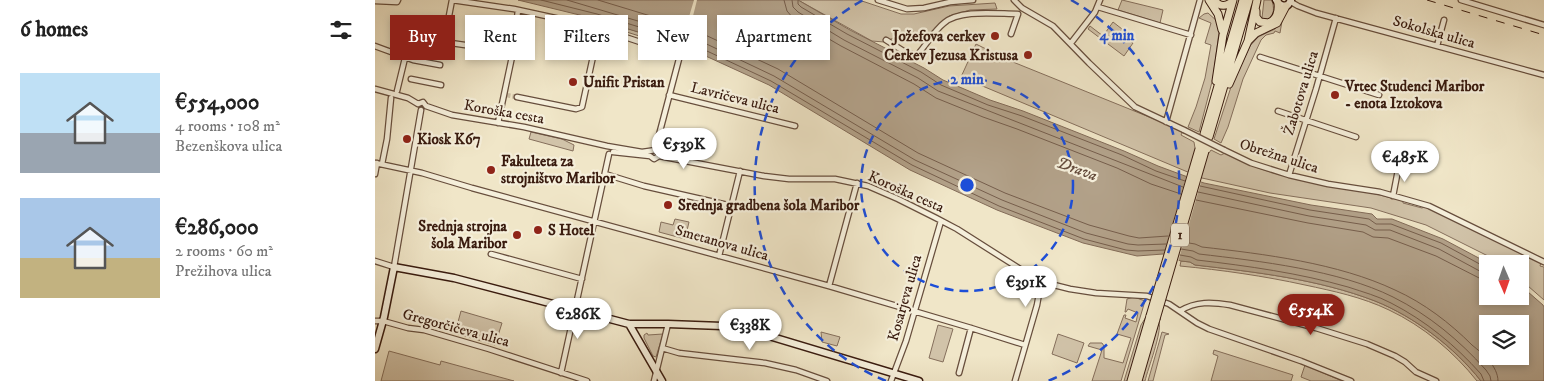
<!DOCTYPE html>
<html lang="en">
<head>
<meta charset="utf-8">
<style>
	body { margin:0; font-family:"IM FELL DW Pica",serif; background:#f2f2f2; color:#222; height:100vh; display:flex; flex-direction:column; font-size:19px; white-space:nowrap }
	* { box-sizing:border-box; margin:0 }
	p { font-size:16px; color:#767676 }
	.icon { flex:none; width:28px; height:28px; fill:none; stroke:currentColor; stroke-width:2; stroke-linecap:round; stroke-linejoin:round }
	.map { position:relative; flex:1; overflow:hidden }
	.side { display:flex; flex-direction:column; background:#fff; width:375px }
	.side>* { flex:none }
	.banner { position:absolute; left:15px; top:15px; width:475px; height:45px; display:flex; gap:10px }
	.needle { width:32px; rotate:178deg }
	.fabs { position:absolute; left:1104px; top:255px; display:grid; gap:10px }
	.fabs a { display:grid; place-items:center; width:50px; height:50px; border-radius:0px; background:#fff; box-shadow:0 2px 8px #0003; font-size:25px }
	.price { position:absolute; translate:-50% -42px; padding:0 11px; border-radius:18px; background:#fff; color:#222; font-size:16px; line-height:32px; filter:drop-shadow(0 1px 2px #0008) }
	.price::after { content:''; position:absolute; left:50%; top:30px; width:15px; height:11px; margin-left:-8px; background:inherit; clip-path:polygon(0 0,100% 0,50% 100%) }
	.price.active { background:#8f2418; color:#fff }
	ul { padding:0; list-style:none }
	li { display:flex; align-items:center; gap:15px; height:125px; padding:0 20px }
	li span { display:grid; place-items:center; flex:none; width:140px; height:100px; border-radius:0px; color:#555 }
	li>.icon { margin-inline-start:auto }
	span .icon { width:60px; height:60px; fill:#fffc; stroke-width:1 }
	li b { font-size:21px }
	h2 { display:flex; justify-content:space-between; align-items:center; height:60px; padding:0 20px; font-size:21px }
	.tag { padding:0 18px; border-radius:0px; background:#fff; box-shadow:0 2px 8px #0003; font-size:18px; line-height:45px }
	.tag.active { background:#8f2418; color:#fff }
	main { display:flex; flex:1; min-height:0 }
	.map>svg:first-child { display:block }
</style>
</head>
<body>
<main>
<section class="side">
<h2>6 homes<svg class="icon" aria-label="filters" viewBox="0 0 24 24"><path d="M4 7h16M4 17h16"/><circle cx="9" cy="7" r="2"/><circle cx="15" cy="17" r="2"/></svg></h2>
<ul>
<li><span style="background:linear-gradient(#bfe0f5 60%,#9aa5b1 0)"><svg class="icon" aria-label="home" viewBox="0 0 24 24"><path d="M3 11l9-7 9 7M6 9v11h12V9"/></svg></span><div><b>€554,000</b><p>4 rooms · 108 m²</p><p>Bezenškova ulica</p></div></li>
<li><span style="background:linear-gradient(#a9c7e8 60%,#c2b280 0)"><svg class="icon" aria-label="home" viewBox="0 0 24 24"><path d="M3 11l9-7 9 7M6 9v11h12V9"/></svg></span><div><b>€286,000</b><p>2 rooms · 60 m²</p><p>Prežihova ulica</p></div></li>
</ul>
</section>
<div class="map">
<svg width="1169" height="381" viewBox="0 0 1169 381">
	<rect width="100%" height="100%" fill="#f0e6c8"/>
	<filter id="stains"><feTurbulence type="fractalNoise" baseFrequency=".004" numOctaves="4"/><feColorMatrix values="0 0 0 0 .2 0 0 0 0 .09 0 0 0 0 .02 0 0 0 .5 -.17"/></filter>
	<radialGradient id="worn" r=".72"><stop offset=".6" stop-color="#630" stop-opacity="0"/><stop offset="1" stop-color="#630" stop-opacity=".3"/></radialGradient>
	<path fill="#d1c3a9" stroke="#856f5c" d="M423,0H484L526,14H539L574,6L620,3L622,9L595,10L574,16L550,37L535,31L509,42L497,41Z
		M747,0L788,10L785,23L743,10Z
		M889,0H897C899,8 900,14 893,20H889L887,18Z
		M833,13L842,21L844,32L838,78L824,132L813,127L821,107L830,78L836,45L830,43L836,23L824,18L829,14Z
		M221,19L297,42L296,46L220,22Z
		M907,21L905,33L900,31L899,33L891,35L886,40L868,79L853,127L846,143L839,139L856,87L875,46L883,37L900,29Z
		M738,22L747,29L744,34L758,43L749,56L713,29L715,26L728,36Z
		M601,44L633,60L789,123L805,131L807,133L806,135L819,142L820,148L834,153L836,150L846,155L850,153C889,175 935,182 979,190C996,192 1012,197 1028,201V203L1047,208L1049,207L1055,209L1166,262L1165,266L1169,267V300L1145,279V264H1125L1115,257L1051,225L996,208L895,193L827,178L586,77Z
		M156,132L187,139L199,145L198,151L154,139Z
		M300,219L314,222L310,239L284,232L286,222L298,225Z
		M806,261L815,262L820,265C880,272 943,279 1000,301C1040,317 1079,347 1106,381H1102C1079,352 1048,326 1014,310C987,297 958,291 930,285C889,276 847,270 805,266Z
		M759,297L770,301L746,381H717L727,350L713,346L715,343H727L729,346V358L748,363L756,338L742,334L749,315H751L750,318L761,322L763,313L753,309L751,312H750L752,299Z
		M86,311L127,323L120,345L80,333Z
		M771,317L753,381H749L766,325Z
		M784,322C787,333 773,368 770,381H766Z
		M563,325L578,329L568,362L554,358Z
		M446,332L465,337L462,346L447,342Z
		M787,332L794,334L790,335L778,381H773Z
		M272,333L273,335L288,334L281,357L278,356L269,338V335Z
		M683,334L709,343L702,363L677,354Z
		M839,350L918,375L916,381H836L843,356L838,354Z
		M14,351L65,365L66,361L139,381H6Z
		M930,365L967,381H936L926,377Z"/>
	<path fill="#b2a189" stroke="#826b58" fill-rule="evenodd" d="M143,0H423L475,30L549,68L568,80L615,100L648,111L749,151L783,166L829,183L936,205L997,214L1002,219H1017L1068,239L1115,264H1112V296H1145V285L1168,305L1169,307V381H1106C1079,347 1040,317 1000,301C943,279 880,272 820,265L815,262L806,261L788,254L762,256L708,243L622,210L535,170L394,85L311,47V44L306,43L305,45L221,19ZM1112,324H1145V356H1112Z"/>
	<path fill="#f0e6c8" d="M319,0H322L310,48L309,46L305,47Z
		M812,174L827,179L803,262L788,257Z"/>
	<g fill="none" stroke-linecap="round" stroke-linejoin="round">
		<path stroke="#765e4c" stroke-width="1" d="M166,0L222,14L303,39H312L317,44L396,81L537,165L624,206L709,239L751,250L763,251L790,250
			M192,0L300,32L314,34L321,39L399,76L540,160L627,200L711,233L753,244L763,245L791,244
			M223,0L302,24L316,26L326,33L403,69L543,153L630,193L714,225L754,236L764,238L793,236
			M409,0L412,11L418,18L466,46L539,84L561,98L608,117L642,129L742,168L776,184L806,194
			M417,0L418,7L423,12L469,40L543,78L563,91L808,187
			M423,0V4L426,7L472,34L546,72L566,85L613,105L647,116L747,155L781,171L810,181
			M825,186L935,210L994,219L1001,224H1016L1066,243L1112,268
			M823,192L934,216L991,225L1000,230H1015L1064,249L1112,275
			M821,200L933,223L988,232L998,237L1013,238L1061,256L1112,282
			M808,242L820,244L827,247C889,254 963,263 1020,290C1049,303 1075,323 1097,345C1108,354 1123,366 1123,381
			M806,249L818,251L824,254C884,261 964,270 1018,297C1054,315 1084,340 1111,370L1115,376L1116,381
			M805,255L816,257L822,260C873,266 924,273 973,287C988,292 1003,296 1016,303C1051,321 1080,345 1106,374L1109,381"/>
		<path stroke="#cbbda3" stroke-width="4.5" stroke-dasharray="4.5 2" stroke-linecap="butt" d="M131,95L142,97"/>
		<defs>
			<path id="street" d="M77,0L139,9L217,26L295,52L302,56L304,59L280,150
				M77,0L69,42L138,52
				M503,0L532,9L549,8L575,2L598,0
				M639,0L647,8L678,26L714,63L760,107L809,130
				M1086,0L1169,25
				M0,1L22,2L23,0
				M916,2L923,6L941,13L1169,75
				M723,7L816,35
				M636,34L643,14
				M511,40L530,52L540,55L543,54C552,44 559,31 569,23C585,9 622,14 643,14
				M43,42L68,46
				M696,43L720,12L725,0
				M0,46L38,60L65,65
				M1062,46L1069,20
				M885,57L1004,95
				M36,79L66,85
				M0,89L33,98L43,104
				M22,91L30,58
				M294,95L420,126
				M142,97L201,109L207,107L224,29
				M43,104L48,102L51,106L77,115L149,127L232,146L267,152L281,150L283,152L284,156L279,159L275,156L238,152
				M903,111L981,137
				M791,122L825,0
				M123,123L138,52L143,10
				M849,150L876,163L914,175L953,184L1005,192L1054,206L1169,262
				M284,156L389,176L414,179H460L493,186L523,199L561,218L582,229L664,281H668L670,286L665,288
				M0,163L47,173L97,188L454,286L596,328L650,345
				M7,164L12,139L16,98
				M0,174L2,163
				M230,174L269,186L357,206
				M914,175L941,89L961,18
				M1018,196L1024,165
				M116,254L207,279
				M344,256L365,171
				M0,261L19,267L46,110
				M454,286L482,183
				M670,286L679,285L695,289L721,293L772,296L794,304L822,323L834,329L926,361L976,381
				M805,311C821,301 837,302 855,305L941,328L992,344L1020,356L1030,362L1041,372L1061,381
				M0,321H8L33,328L49,330L114,349L212,381
				M287,348L304,353L390,363L421,370L452,381
				M186,373L234,154
				M584,373L596,328
				M279,381L293,324
				M516,381L531,341L566,221
				M640,381L662,305L665,288L663,285L664,281"/>
			<path id="secondary" d="M901,0C904,5 908,7 913,5L916,0
				M254,324L287,381
				M0,349L9,317L19,267L79,278L254,324H293L347,326L384,333L544,381"/>
			<path id="primary" d="M834,0L843,14L847,30
				M839,0C845,7 850,7 857,2
				M881,11V17L885,22L894,23C902,19 904,12 903,3
				M873,41L881,33L902,23L911,6
				M841,81L848,35L858,0
				M854,84L873,41L882,0
				M829,134L868,0
				M834,137L874,0
				M756,381L775,316
				M763,381L781,319"/>
		</defs>
		<use href="#street" stroke="#674e3d" stroke-width="7"/>
		<use href="#secondary" stroke="#391b0f" stroke-width="9"/>
		<use href="#primary" stroke="#391b0f" stroke-width="9"/>
		<use href="#street" stroke="#f5efdb" stroke-width="4.5"/>
		<use href="#secondary" stroke="#f5efdb" stroke-width="6"/>
		<use href="#primary" stroke="#f0e6c8" stroke-width="7"/>
		<path stroke="#391b0f" stroke-width="1" stroke-dasharray="9 9" stroke-linecap="butt" d="M1052,0L1169,35"/>
		<defs>
			<path id="street-bridge" d="M809,130L849,150"/>
			<path id="primary-bridge" d="M775,316L824,149
				M781,319L830,151"/>
		</defs>
		<use href="#street-bridge" stroke="#674e3d" stroke-width="7" stroke-linecap="butt"/>
		<use href="#primary-bridge" stroke="#391b0f" stroke-width="9" stroke-linecap="butt"/>
		<use href="#street-bridge" stroke="#f5efdb" stroke-width="4.5"/>
		<use href="#primary-bridge" stroke="#f0e6c8" stroke-width="7"/>
	</g>
	<g fill="none" stroke="#1d4ed8" stroke-width="2.5" stroke-dasharray="9 6">
		<circle cx="592" cy="185" r="106"/>
		<path d="M511 381A212 212 0 0 1 488 0M696 0A212 212 0 0 1 673 381"/>
	</g>
	<g fill="#8f2418" stroke="#f5efdb" stroke-width="2">
		<circle cx="620" cy="36" r="5"/>
		<circle cx="653" cy="55" r="5"/>
		<circle cx="198" cy="82" r="5"/>
		<circle cx="960" cy="95" r="5"/>
		<circle cx="32" cy="139" r="5"/>
		<circle cx="116" cy="170" r="5"/>
		<circle cx="293" cy="205" r="5"/>
		<circle cx="163" cy="230" r="5"/>
		<circle cx="142" cy="235" r="5"/>
	</g>
	<g text-anchor="middle" dominant-baseline="central" stroke-width="4.5" stroke-linejoin="round" paint-order="stroke">
		<rect fill="#f5efdb" stroke="#715b4c" stroke-width="1" x="796" y="223.5" width="18" height="23" rx="4"/>
		<g font-size="14" font-weight="bold" fill="#391b0f">
			<text x="805" y="235">1</text>
		</g>
		<g font-size="15" fill="#391b0f" stroke="#f5efdb">
			<text transform="translate(1059 32) rotate(16)">Sokolska ulica</text>
			<text transform="translate(926 93) rotate(-73)">Žabotova ulica</text>
			<text transform="translate(360 98) rotate(14)">Lavričeva ulica</text>
			<text transform="translate(129 112) rotate(10)">Koroška cesta</text>
			<text transform="translate(904 156) rotate(18)">Obrežna ulica</text>
			<text transform="translate(531 192) rotate(24)">Koroška cesta</text>
			<text transform="translate(347 243) rotate(16)">Smetanova ulica</text>
			<text transform="translate(530 298) rotate(-74)">Kosarjeva ulica</text>
			<text transform="translate(81 328) rotate(15)">Gregorčičeva ulica</text>
		</g>
		<g font-size="15" font-weight="bold" fill="#391b0f" stroke="#f5efdb" text-anchor="start">
			<text x="610" y="36" text-anchor="end">Jožefova cerkev</text>
			<text x="643" y="55" text-anchor="end">Cerkev Jezusa Kristusa</text>
			<text x="208" y="82">Unifit Pristan</text>
			<text x="970" y="86">Vrtec Studenci Maribor<tspan x="970" dy="17">- enota Iztokova</tspan></text>
			<text x="42" y="139">Kiosk K67</text>
			<text x="126" y="161">Fakulteta za<tspan x="126" dy="17">strojništvo Maribor</tspan></text>
			<text x="303" y="205">Srednja gradbena šola Maribor</text>
			<text x="132" y="226" text-anchor="end">Srednja strojna<tspan x="132" dy="17">šola Maribor</tspan></text>
			<text x="173" y="230">S Hotel</text>
		</g>
		<g font-size="16" font-style="italic" fill="#634a3a" stroke="#f5efdb">
			<text transform="translate(702 169) rotate(20)">Drava</text>
		</g>
	</g>
	<circle cx="592" cy="185" r="8" fill="#1d4ed8" stroke="#f5efdb" stroke-width="2.5"/>
	<g font-size="15" text-anchor="middle" font-weight="bold" fill="#1d4ed8" stroke="#f5efdb" stroke-width="4.5" stroke-linejoin="round" paint-order="stroke">
		<text x="742" y="40">4 min</text>
		<text x="592" y="84">2 min</text>
	</g>
	<rect width="100%" height="100%" filter="url(#stains)"/>
	<rect width="100%" height="100%" fill="url(#worn)"/>
</svg>
<div class="fabs">
<a><svg class="needle" viewBox="-14 -14 28 28"><path d="M0-13l5 13h-10z" fill="#e53935"/><path d="M0 13l5-13h-10z" fill="#767676"/></svg></a>
<a><svg class="icon" aria-label="layers" viewBox="0 0 24 24"><path d="M12 4l9 5-9 5-9-5zM3 14l9 5 9-5"/></svg></a>
</div>
<b class="price" style="left:309px;top:170px">€539K</b>
<b class="price" style="left:1030px;top:183px">€485K</b>
<b class="price" style="left:651px;top:308px">€391K</b>
<b class="price active" style="left:936px;top:336px">€554K</b>
<b class="price" style="left:203px;top:340px">€286K</b>
<b class="price" style="left:375px;top:351px">€338K</b>
<div class="banner">
<a class="tag active">Buy</a>
<a class="tag">Rent</a>
<a class="tag">Filters</a>
<a class="tag">New</a>
<a class="tag">Apartment</a>
</div>
</div>
</main>
</body>
</html>
